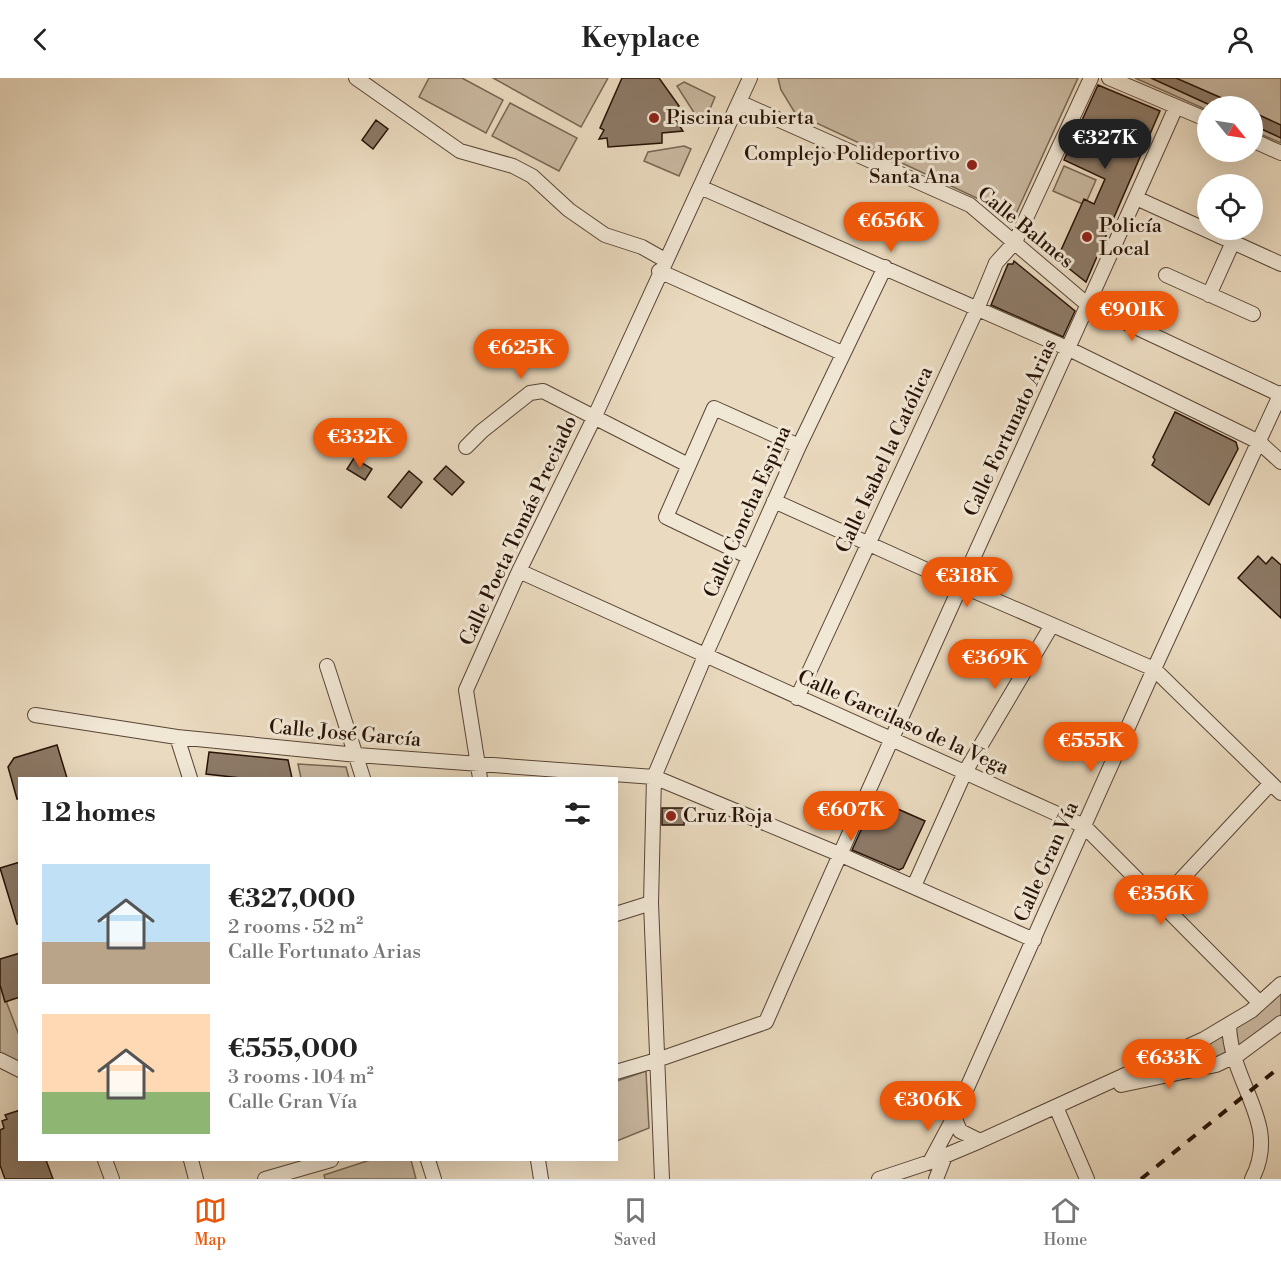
<!DOCTYPE html>
<html lang="en">
<head>
<meta charset="utf-8">
<style>
	body { margin:0; font-family:"Libre Bodoni",serif; background:#f6f6f6; color:#222; height:100vh; display:flex; flex-direction:column; font-size:22px; white-space:nowrap }
	* { box-sizing:border-box; margin:0 }
	p { font-size:20px; color:#767676 }
	.icon { flex:none; width:33px; height:33px; fill:none; stroke:currentColor; stroke-width:2; stroke-linecap:round; stroke-linejoin:round }
	.map { position:relative; flex:1; overflow:hidden }
	.details { position:absolute; left:18px; top:699px; width:600px; height:384px; display:flex; flex-direction:column; background:#fff; border-radius:0px; box-shadow:0 6px 24px #0002 }
	.details>* { flex:none }
	.needle { width:39px; rotate:120deg }
	.tools { position:absolute; left:1197px; top:18px; display:grid; gap:12px }
	.tools a { display:grid; place-items:center; width:66px; height:66px; border-radius:50%; background:#fff; box-shadow:0 6px 24px #0002; font-size:30px }
	.price { position:absolute; translate:-50% -51px; padding:0 14px; border-radius:21px; background:#ea580c; color:#fff; font-size:20px; line-height:39px; filter:drop-shadow(0 2px 3px #0008) }
	.price::after { content:''; position:absolute; left:50%; top:36px; width:18px; height:14px; margin-left:-9px; background:inherit; clip-path:polygon(0 0,100% 0,50% 100%) }
	.price.active { background:#222; color:#fff }
	ul { padding:0; list-style:none }
	li { display:flex; align-items:center; gap:18px; height:150px; padding:0 24px }
	li span { display:grid; place-items:center; flex:none; width:168px; height:120px; border-radius:0px; color:#555 }
	li>.icon { margin-inline-start:auto }
	span .icon { width:72px; height:72px; fill:#fffc; stroke-width:1 }
	li b { font-size:26px }
	h2 { display:flex; justify-content:space-between; align-items:center; height:72px; padding:0 24px; font-size:26px }
	header { display:flex; justify-content:space-between; align-items:center; height:78px; padding:0 24px; background:#fff; font-size:27px; font-weight:700 }
	.tabs { display:flex; justify-content:space-around; align-items:center; height:84px; border-top:2px solid #e0e0e0; background:#fff; font-size:16px; color:#767676 }
	.tabs a { display:grid; justify-items:center; gap:3px }
	.tabs .active { color:#ea580c }
	.map>svg:first-child { display:block }
</style>
</head>
<body>
<header><svg class="icon" aria-label="back" viewBox="0 0 24 24"><path d="M15 5l-7 7 7 7"/></svg>Keyplace<svg class="icon" aria-label="person" viewBox="0 0 24 24"><circle cx="12" cy="8" r="4"/><path d="M4 21q1-7 8-7t8 7"/></svg></header>
<div class="map">
<svg width="1281" height="1101" viewBox="0 0 1281 1101">
	<rect width="100%" height="100%" fill="#eadabf"/>
	<filter id="stains"><feTurbulence type="fractalNoise" baseFrequency=".00333" numOctaves="4"/><feColorMatrix values="0 0 0 0 .2 0 0 0 0 .09 0 0 0 0 .02 0 0 0 .5 -.17"/></filter>
	<radialGradient id="worn" r=".72"><stop offset=".6" stop-color="#630" stop-opacity="0"/><stop offset="1" stop-color="#630" stop-opacity=".3"/></radialGradient>
	<path fill="#c9b8a0" stroke="#786654" stroke-width="1.5" d="M429,0H462L503,22L486,55L419,19Z
		M493,0H608L581,49Z
		M778,0H1078L1015,138L795,35L781,12Z
		M1135,0H1281V65L1253,53L1252,28H1208L1207,32Z
		M684,4L715,19L704,45L698,41L677,8Z
		M510,25L577,60L559,93L492,58Z
		M684,68L691,71L679,98L644,83L648,74Z
		M1064,88L1096,102L1085,127L1053,113Z
		M298,686L346,689L349,700H301Z
		M1281,906V945L1239,976L1092,1014L1204,961Z
		M0,907L19,957V986L0,976Z
		M646,993L649,1050L617,1063V1003Z
		M370,1082H411L416,1101H325L324,1097Z"/>
	<path fill="#8d7a67" stroke="#281307" stroke-width="1.5" d="M622,0H659L679,28L671,35L683,53L662,55V65L608,69L607,60L599,61L604,52L600,50Z
		M1151,0H1176L1240,28H1212Z
		M1098,7L1160,33L1086,204L1057,181L1084,121L1094,126L1105,101L1064,82Z
		M1259,37L1281,47V60L1255,48Z
		M376,42L388,51L373,71L362,62Z
		M1014,183L1075,233L1063,259L991,227L1008,186H1013Z
		M1175,334L1236,364L1238,371L1209,427L1152,387L1155,382L1153,379Z
		M354,380L372,391L365,402L347,391Z
		M446,388L464,404L452,417L434,401Z
		M409,393L422,404L401,430L388,419Z
		M1258,478L1266,486L1272,479L1281,487V540L1238,500Z
		M57,667L67,700H20V720L17,721L8,689L14,680Z
		M209,674L288,682L292,700H241L206,696Z
		M875,721L925,743L903,790L899,792L852,772Z
		M662,730H685L684,747H662Z
		M20,784V846H17L0,790Z
		M20,875V919L5,924L0,907V881Z
		M20,1032V1082H46L53,1101H5L0,1087V1052L4,1050L2,1043L7,1041L5,1037Z"/>
	<g fill="none" stroke-linecap="round" stroke-linejoin="round">
		<defs>
			<path id="minor" d="M356,0L460,73L513,88L532,98L569,132L605,157L642,169L665,182
				M1109,0L1208,42
				M739,24L970,127L1088,227L1281,317
				M1252,62L1281,75
				M700,109L1069,271L1259,364L1281,384
				M1136,120L1281,186
				M659,193L842,275
				M1166,197L1253,236
				M1209,217L1233,164
				M466,369L482,353L530,315L543,313L688,387
				M774,423L960,507L1154,591L1281,715
				M749,479L666,439L714,330L799,368
				M519,493L1084,748L1260,925
				M327,588L363,700
				M797,620L977,231L996,185L1015,164L1091,0
				M35,637L177,659L357,677L654,699L839,776L1034,862
				M177,659L190,700
				M480,700L466,612L519,493L594,340L750,0
				M914,808L965,694L1052,547
				M1160,824L1271,705
				M616,836L651,825
				M1229,948C1232,1010 1281,1045 1252,1101
				M0,982L20,992
				M616,994L657,982L766,944C900,637 1041,334 1176,29
				M1121,1007L1216,987L1239,976L1281,945
				M1056,1029L1087,1101
				M954,1039L960,1053L980,1063
				M105,1082L112,1101
				M191,1082L196,1101
				M428,1082L434,1101
				M538,1082L541,1101
				M930,1084L954,1039L1154,591L1281,315
				M265,1101L331,1082
				M662,1101L651,825L654,699L705,578L799,368L885,189
				M879,1101L930,1084L980,1063L1204,961L1251,933L1281,906
				M936,1101L945,1078"/>
		</defs>
		<use href="#minor" stroke="#584535" stroke-width="16"/>
		<use href="#minor" stroke="#f1e7d5" stroke-width="14"/>
		<path stroke="#281307" stroke-width="4" stroke-dasharray="10 10" stroke-linecap="butt" d="M1141,1101L1281,988"/>
	</g>
	<g fill="#8f2418" stroke="#f1e7d5" stroke-width="2">
		<circle cx="654" cy="40" r="6"/>
		<circle cx="972" cy="87" r="6"/>
		<circle cx="1087" cy="159" r="6"/>
		<circle cx="671" cy="738" r="6"/>
	</g>
	<g text-anchor="middle" dominant-baseline="central" stroke-width="6" stroke-linejoin="round" paint-order="stroke">
		<g font-size="20" fill="#281307" stroke="#f1e7d5" text-anchor="start">
			<text x="666" y="40">Piscina cubierta</text>
			<text x="960" y="76" text-anchor="end">Complejo Polideportivo<tspan x="960" dy="23">Santa Ana</tspan></text>
			<text x="1099" y="148">Policía<tspan x="1099" dy="23">Local</tspan></text>
			<text x="683" y="738">Cruz Roja</text>
		</g>
		<g font-size="20" fill="#281307" stroke="#f1e7d5">
			<text transform="translate(1025 150) rotate(39)">Calle Balmes</text>
			<text transform="translate(1011 350) rotate(-65)">Calle Fortunato Arias</text>
			<text transform="translate(885 382) rotate(-65)">Calle Isabel la Católica</text>
			<text transform="translate(748 434) rotate(-66)">Calle Concha Espina</text>
			<text transform="translate(519 453) rotate(-65)">Calle Poeta Tomás Preciado</text>
			<text transform="translate(903 645) rotate(24)">Calle Garcilaso de la Vega</text>
			<text transform="translate(345 656) rotate(5)">Calle José García</text>
			<text transform="translate(1047 784) rotate(-66)">Calle Gran Vía</text>
		</g>
	</g>
	<rect width="100%" height="100%" filter="url(#stains)"/>
	<rect width="100%" height="100%" fill="url(#worn)"/>
</svg>
<div class="tools">
<a><svg class="needle" viewBox="-14 -14 28 28"><path d="M0-13l5 13h-10z" fill="#e53935"/><path d="M0 13l5-13h-10z" fill="#767676"/></svg></a>
<a><svg class="icon" aria-label="locate" viewBox="0 0 24 24"><circle cx="12" cy="12" r="6"/><path d="M12 2v4M12 18v4M2 12h4M18 12h4"/></svg></a>
</div>
<b class="price active" style="left:1105px;top:92px">€327K</b>
<b class="price" style="left:891px;top:175px">€656K</b>
<b class="price" style="left:1132px;top:264px">€901K</b>
<b class="price" style="left:521px;top:302px">€625K</b>
<b class="price" style="left:360px;top:391px">€332K</b>
<b class="price" style="left:967px;top:530px">€318K</b>
<b class="price" style="left:995px;top:612px">€369K</b>
<b class="price" style="left:1091px;top:695px">€555K</b>
<b class="price" style="left:851px;top:764px">€607K</b>
<b class="price" style="left:1161px;top:848px">€356K</b>
<b class="price" style="left:1169px;top:1012px">€633K</b>
<b class="price" style="left:928px;top:1054px">€306K</b>
<section class="details">
<h2>12 homes<svg class="icon" aria-label="filters" viewBox="0 0 24 24"><path d="M4 7h16M4 17h16"/><circle cx="9" cy="7" r="2"/><circle cx="15" cy="17" r="2"/></svg></h2>
<ul>
<li><span style="background:linear-gradient(#bfe0f5 65%,#b9a48a 0)"><svg class="icon" aria-label="home" viewBox="0 0 24 24"><path d="M3 11l9-7 9 7M6 9v11h12V9"/></svg></span><div><b>€327,000</b><p>2 rooms · 52 m²</p><p>Calle Fortunato Arias</p></div></li>
<li><span style="background:linear-gradient(#ffd9b3 65%,#8fb573 0)"><svg class="icon" aria-label="home" viewBox="0 0 24 24"><path d="M3 11l9-7 9 7M6 9v11h12V9"/></svg></span><div><b>€555,000</b><p>3 rooms · 104 m²</p><p>Calle Gran Vía</p></div></li>
</ul>
</section>
</div>
<nav class="tabs">
<a class="active"><svg class="icon" aria-label="map" viewBox="0 0 24 24"><path d="M3 6l6-2 6 2 6-2v14l-6 2-6-2-6 2zM9 4v14M15 6v14"/></svg>Map</a>
<a><svg class="icon" aria-label="saved" viewBox="0 0 24 24"><path d="M7 4h10v16l-5-4-5 4z"/></svg>Saved</a>
<a><svg class="icon" aria-label="home" viewBox="0 0 24 24"><path d="M3 11l9-7 9 7M6 9v11h12V9"/></svg>Home</a>
</nav>
</body>
</html>
